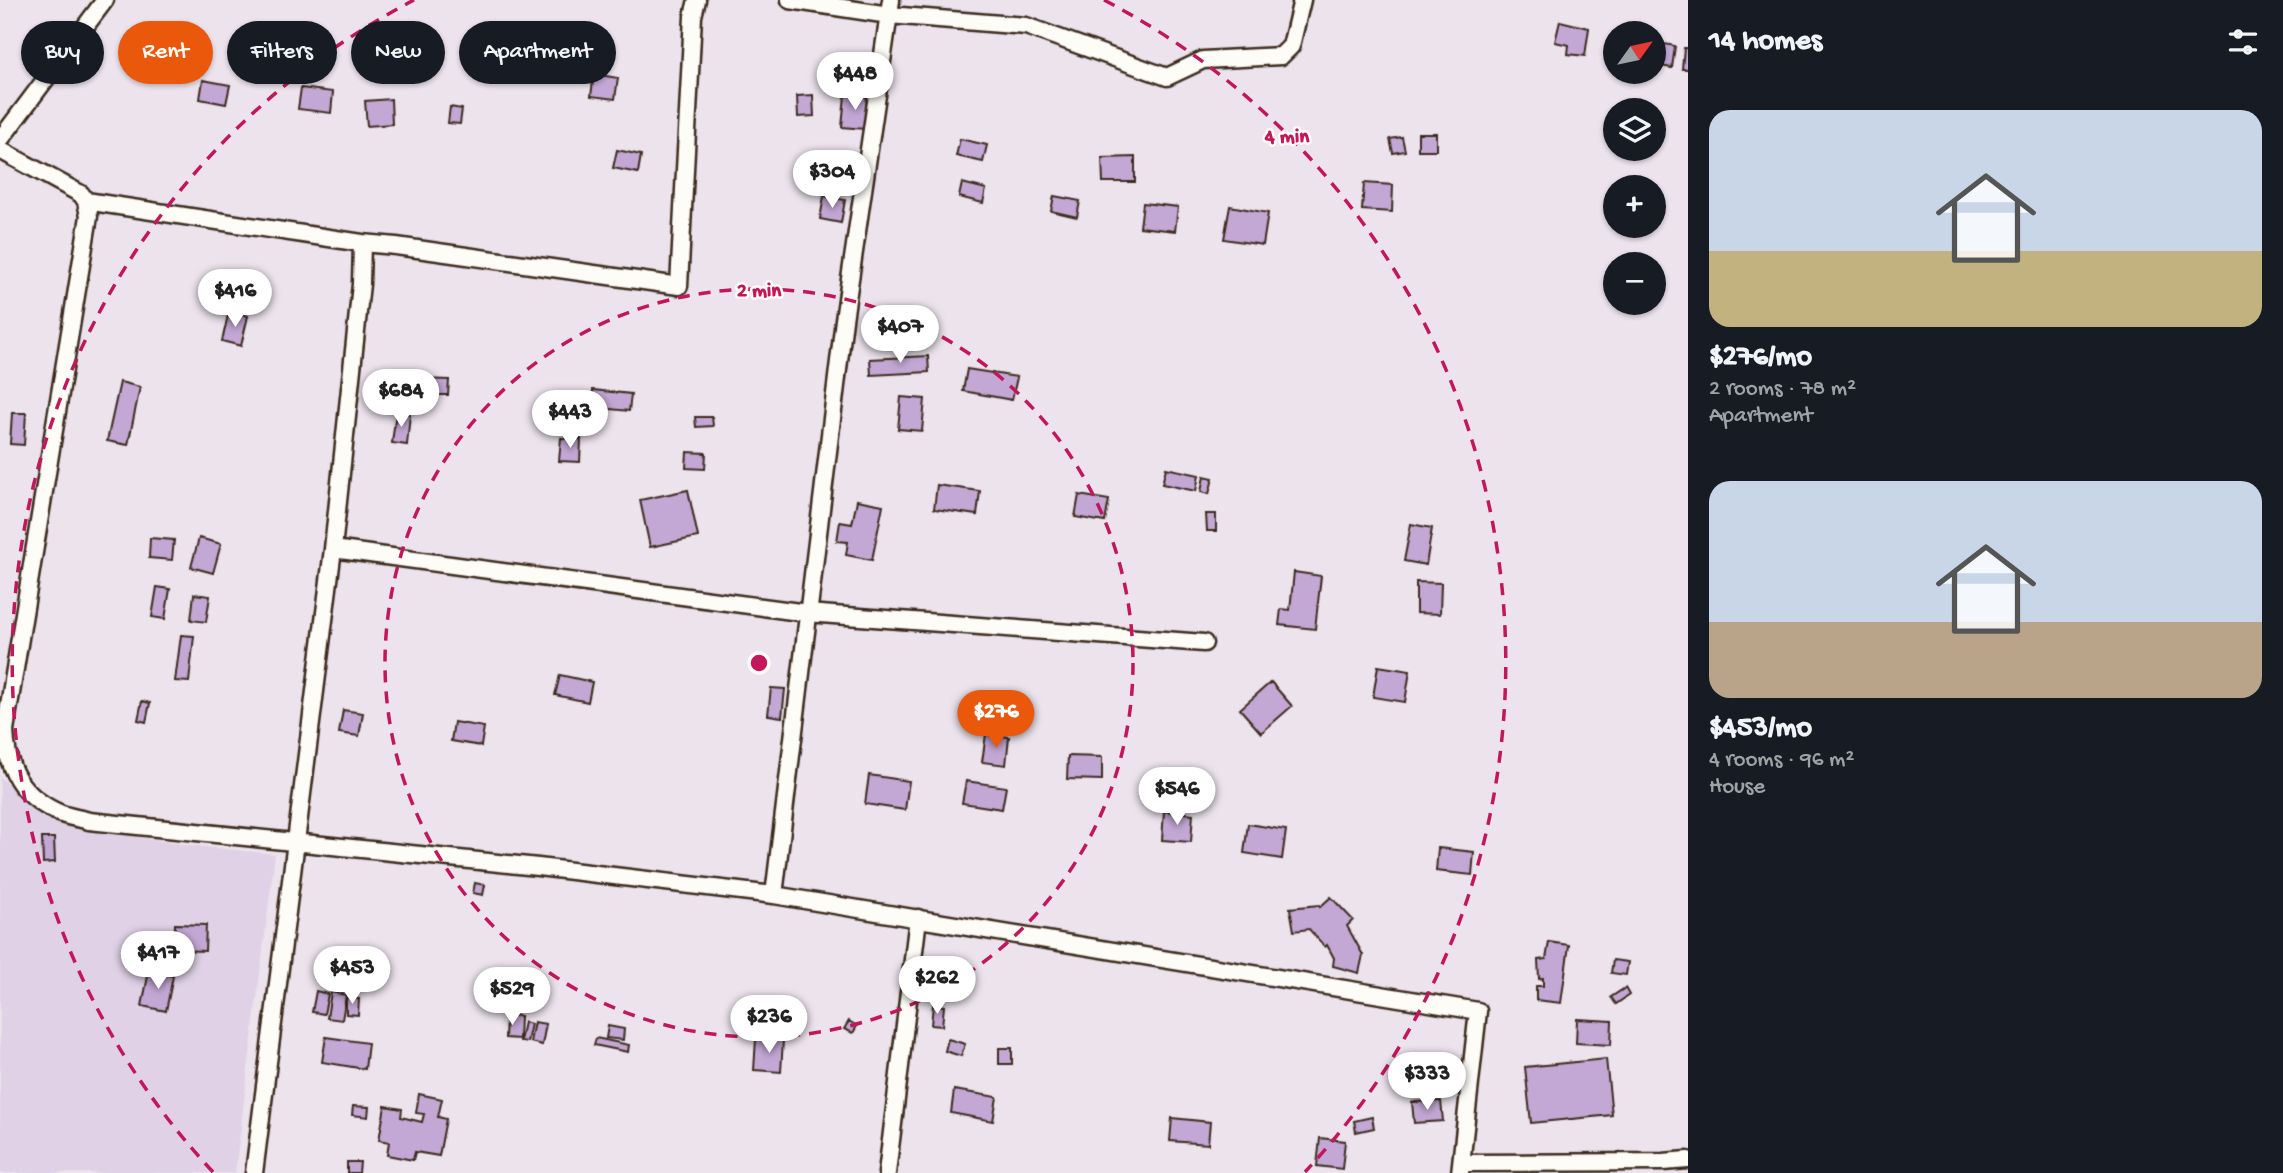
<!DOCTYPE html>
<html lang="en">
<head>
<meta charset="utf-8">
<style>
	body { margin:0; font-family:"Gochi Hand",sans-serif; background:#20242c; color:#f1f3f6; height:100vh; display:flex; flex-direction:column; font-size:26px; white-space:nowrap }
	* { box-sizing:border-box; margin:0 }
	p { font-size:23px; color:#9ea1a6 }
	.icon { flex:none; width:38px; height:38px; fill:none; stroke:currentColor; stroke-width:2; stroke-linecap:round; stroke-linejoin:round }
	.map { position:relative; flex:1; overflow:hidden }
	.drawer { display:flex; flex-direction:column; background:#171b24; width:595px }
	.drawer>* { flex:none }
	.top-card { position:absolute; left:21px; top:21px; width:665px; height:63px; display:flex; gap:14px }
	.needle { width:46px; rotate:57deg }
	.buttons { position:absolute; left:1603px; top:21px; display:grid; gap:14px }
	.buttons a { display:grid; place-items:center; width:63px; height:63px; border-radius:50%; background:#171b24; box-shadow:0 2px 5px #0004; font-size:35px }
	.price { position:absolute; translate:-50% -60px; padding:0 16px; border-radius:24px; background:#fff; color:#222; font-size:23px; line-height:46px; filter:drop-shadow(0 2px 4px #0008) }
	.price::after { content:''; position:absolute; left:50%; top:42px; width:21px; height:16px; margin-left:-10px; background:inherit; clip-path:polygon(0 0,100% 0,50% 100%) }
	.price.active { background:#ea580c; color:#fff }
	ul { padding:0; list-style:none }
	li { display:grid; align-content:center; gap:14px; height:371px; padding:0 21px }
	li span { display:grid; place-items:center; height:217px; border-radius:21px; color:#555 }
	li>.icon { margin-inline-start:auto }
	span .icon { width:126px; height:126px; fill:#fffc; stroke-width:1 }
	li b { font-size:30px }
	h2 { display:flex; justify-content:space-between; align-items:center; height:84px; padding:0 21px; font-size:30px }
	.chip { padding:0 24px; border-radius:32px; background:#171b24; box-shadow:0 2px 5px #0004; font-size:24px; line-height:63px }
	.chip.active { background:#ea580c; color:#fff }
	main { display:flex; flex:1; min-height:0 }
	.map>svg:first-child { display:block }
</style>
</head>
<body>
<main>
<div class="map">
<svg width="1688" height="1173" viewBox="0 0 1688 1173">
	<rect width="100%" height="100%" fill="#ece3ed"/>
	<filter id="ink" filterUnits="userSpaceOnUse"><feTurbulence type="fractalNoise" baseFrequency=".0143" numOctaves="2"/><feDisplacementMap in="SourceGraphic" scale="14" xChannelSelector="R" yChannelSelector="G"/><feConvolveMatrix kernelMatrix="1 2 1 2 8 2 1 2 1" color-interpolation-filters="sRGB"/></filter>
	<g filter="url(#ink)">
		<path fill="#e0d1e6" d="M0,777L52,822L187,845L275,854L235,1173H0Z"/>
		<path fill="#c3a8d5" stroke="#3b2a1e" stroke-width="2" d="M1560,21L1589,28L1585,56L1568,54L1569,45L1555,42Z
			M1654,42L1675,46L1672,68L1654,65Z
			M1684,48H1688V69H1682Z
			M594,74L618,78L615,99L591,96Z
			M203,80L230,85L226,104L200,99Z
			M301,88L333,92L331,113L298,109Z
			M813,95L814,116L798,117L797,96Z
			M845,95L867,97L865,129L842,127Z
			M391,99L392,124L367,126L365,101Z
			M450,107L462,109L460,124L448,123Z
			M1418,133H1436V150H1418Z
			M1402,137L1405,151L1393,153L1390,139Z
			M960,139L987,145L983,162L956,156Z
			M617,150L641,155L638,173L613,168Z
			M1135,157V182H1103L1102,158Z
			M962,183L986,189L983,203L959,197Z
			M1364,183L1393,185L1392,212L1362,210Z
			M824,196L845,200L841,223L820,219Z
			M1054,196L1080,201L1077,217L1051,211Z
			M1143,203L1178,207L1175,231L1140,227Z
			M1230,206L1268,213L1263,245L1224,239Z
			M229,311L248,316L241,346L222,341Z
			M928,356L929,372L871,375L870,359Z
			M967,369L1017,377L1012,400L963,391Z
			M420,379L449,380L448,395H420Z
			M120,382L140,387L128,445L107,441Z
			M593,390L631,394L629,411L591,407Z
			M901,397L925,399L922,431L898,429Z
			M396,412L410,414L407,445L392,443Z
			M12,413H26L24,445L10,444Z
			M695,417H712L713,426L696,427Z
			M561,438L581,439L580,462L559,461Z
			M687,452L706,453L705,469L686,468Z
			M1166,468L1199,475L1196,491L1162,484Z
			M1204,476L1213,478L1209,494L1201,492Z
			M937,485L980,491L977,515L934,509Z
			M688,490L698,537L650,547L640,500Z
			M1079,495L1109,500L1105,522L1075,517Z
			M857,500L883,505L872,560L846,555L848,542L837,541L840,522L852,524Z
			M1206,514H1216V531H1207Z
			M1411,524L1432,528L1426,565L1404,561Z
			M150,538L174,540L172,560L149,558Z
			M199,538L221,544L213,573L191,567Z
			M1294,572L1321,576L1315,629L1279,625L1281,609L1290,610Z
			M1416,582L1441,583L1440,614L1416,613Z
			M157,587L170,589L165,619L152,617Z
			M194,594L210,596L206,622L191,620Z
			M181,635L194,636L189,682L175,681Z
			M1378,666L1410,671L1405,702L1373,697Z
			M560,675L592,682L588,702L555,695Z
			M1271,682L1292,706L1261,733L1240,709Z
			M771,688L785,689L782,717L768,715Z
			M142,701L150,703L146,722L138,720Z
			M343,710L363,713L359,736L339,733Z
			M454,722L484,727L481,746L451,741Z
			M986,734L1009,737L1006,765L982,762Z
			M1068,756L1102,757V780L1067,779Z
			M869,775L909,781L905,810L865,804Z
			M966,781L1006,787L1002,809L962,803Z
			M1164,811L1193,814L1191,842L1162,840Z
			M1248,824L1286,830L1282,859L1244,853Z
			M42,838H54L55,862L43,863Z
			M1438,848L1474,852L1472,875L1436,871Z
			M475,883L485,885L483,895L473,893Z
			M1331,897L1353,920L1347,926L1363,955L1359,973L1333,966L1334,958L1327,945L1325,947L1309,929L1294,931L1290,908L1319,905L1320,907Z
			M175,924L206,925L205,951L174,950Z
			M1549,942L1569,945L1561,1003L1536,1000V986H1543V978L1539,979L1538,960L1546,959Z
			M1613,960L1628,962L1626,975L1611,973Z
			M149,971L173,976L166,1011L142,1006Z
			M1625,988L1629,995L1616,1004L1611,997Z
			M316,991L328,994L324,1014L312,1012Z
			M331,992L346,995L342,1020L327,1018Z
			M346,998L359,999L358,1015L346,1014Z
			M933,1005L944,1006L942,1026L931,1025Z
			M506,1015L520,1016L519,1039L505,1038Z
			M1577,1019L1612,1021L1611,1045L1576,1043Z
			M849,1021L857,1026L853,1033L844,1029Z
			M524,1022L531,1024L527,1042L520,1041Z
			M534,1022L546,1024L542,1045L530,1042Z
			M608,1026L624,1029L623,1040L606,1038Z
			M326,1037L368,1043L365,1069L322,1062Z
			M596,1038L629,1045L628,1052L594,1045Z
			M756,1039L783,1040L781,1072L754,1070Z
			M948,1039L965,1044L961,1056L945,1051Z
			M999,1048H1012V1064H999Z
			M1606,1059L1612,1115L1531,1123L1525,1067Z
			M954,1090L997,1097L993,1121L951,1113Z
			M419,1094L442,1099L438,1117L446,1119L439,1156L415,1152L413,1160L387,1155L389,1142L379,1140L385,1106L402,1109L401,1117L422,1122L424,1114L416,1113Z
			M1441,1101L1443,1121L1414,1123L1412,1102Z
			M353,1106L369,1107L368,1117L352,1115Z
			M1372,1117L1374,1128L1356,1132L1354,1121Z
			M1172,1118L1210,1122L1208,1144L1170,1141Z
			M1320,1138L1345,1141L1342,1169L1317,1166Z
			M347,1162H360L359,1173H347Z"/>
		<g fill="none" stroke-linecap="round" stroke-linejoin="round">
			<defs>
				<path id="minor" d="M790,0L889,15L1026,26L1167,77L1203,60L1281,56L1291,46L1302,0
					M0,140L105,0
					M0,150L81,194L86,201L89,216L5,730C6,769 21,795 57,812C67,817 79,818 89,821L538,867L774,895L1478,1011L1460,1173
					M86,201L362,243L361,284L333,549L254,1173
					M362,243L396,246L679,286L693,16L697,0
					M333,549L807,613L1204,643
					M774,895L844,320L891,0
					M1462,1163L1663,1162L1688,1160
					M887,1173L918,918"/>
			</defs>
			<use href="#minor" stroke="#3b2a1e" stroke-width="21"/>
			<use href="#minor" stroke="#fdfcf7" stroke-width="16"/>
		</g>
	</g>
	<g fill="none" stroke="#c2185b" stroke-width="3.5" stroke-dasharray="12 9">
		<circle cx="759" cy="663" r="374"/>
		<path d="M213 1172A747 747 0 0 1 414 0M1104 0A747 747 0 0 1 1305 1172"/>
	</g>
	<circle cx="759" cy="663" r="10" fill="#c2185b" stroke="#fdfcf7" stroke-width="3.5"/>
	<g font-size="21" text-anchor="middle" font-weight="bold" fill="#c2185b" stroke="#fdfcf7" stroke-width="5" stroke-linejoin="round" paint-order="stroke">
		<text x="1287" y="142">4 min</text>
		<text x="759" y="296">2 min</text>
	</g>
</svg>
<div class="buttons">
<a><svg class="needle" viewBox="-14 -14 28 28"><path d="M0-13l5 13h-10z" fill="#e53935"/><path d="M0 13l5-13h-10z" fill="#9ea1a6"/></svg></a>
<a><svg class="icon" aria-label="layers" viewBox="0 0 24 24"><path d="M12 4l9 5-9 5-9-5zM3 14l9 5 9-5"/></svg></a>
<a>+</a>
<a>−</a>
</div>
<b class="price" style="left:855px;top:112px">$448</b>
<b class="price" style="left:832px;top:210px">$304</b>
<b class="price" style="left:235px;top:329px">$416</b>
<b class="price" style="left:900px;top:365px">$407</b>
<b class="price" style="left:401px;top:429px">$684</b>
<b class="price" style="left:570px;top:450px">$443</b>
<b class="price active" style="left:996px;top:750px">$276</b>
<b class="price" style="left:1177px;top:827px">$546</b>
<b class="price" style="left:158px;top:991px">$417</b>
<b class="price" style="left:352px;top:1006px">$453</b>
<b class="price" style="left:937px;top:1016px">$262</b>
<b class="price" style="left:512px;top:1027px">$529</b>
<b class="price" style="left:769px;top:1055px">$236</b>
<b class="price" style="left:1427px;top:1112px">$333</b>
<div class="top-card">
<a class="chip">Buy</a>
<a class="chip active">Rent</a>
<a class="chip">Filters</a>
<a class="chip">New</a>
<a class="chip">Apartment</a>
</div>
</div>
<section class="drawer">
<h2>14 homes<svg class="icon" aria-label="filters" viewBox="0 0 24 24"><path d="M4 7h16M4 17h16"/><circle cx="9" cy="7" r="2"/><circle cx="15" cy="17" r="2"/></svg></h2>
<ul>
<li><span style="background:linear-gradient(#c9d6e8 65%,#c2b280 0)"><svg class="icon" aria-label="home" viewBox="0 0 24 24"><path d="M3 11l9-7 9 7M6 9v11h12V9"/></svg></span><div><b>$276/mo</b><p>2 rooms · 78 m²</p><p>Apartment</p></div></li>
<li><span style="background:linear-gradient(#c9d6e8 65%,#b9a48a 0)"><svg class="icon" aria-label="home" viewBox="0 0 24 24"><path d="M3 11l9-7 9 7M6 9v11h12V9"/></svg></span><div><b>$453/mo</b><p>4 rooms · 96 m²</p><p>House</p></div></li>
</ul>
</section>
</main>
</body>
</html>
